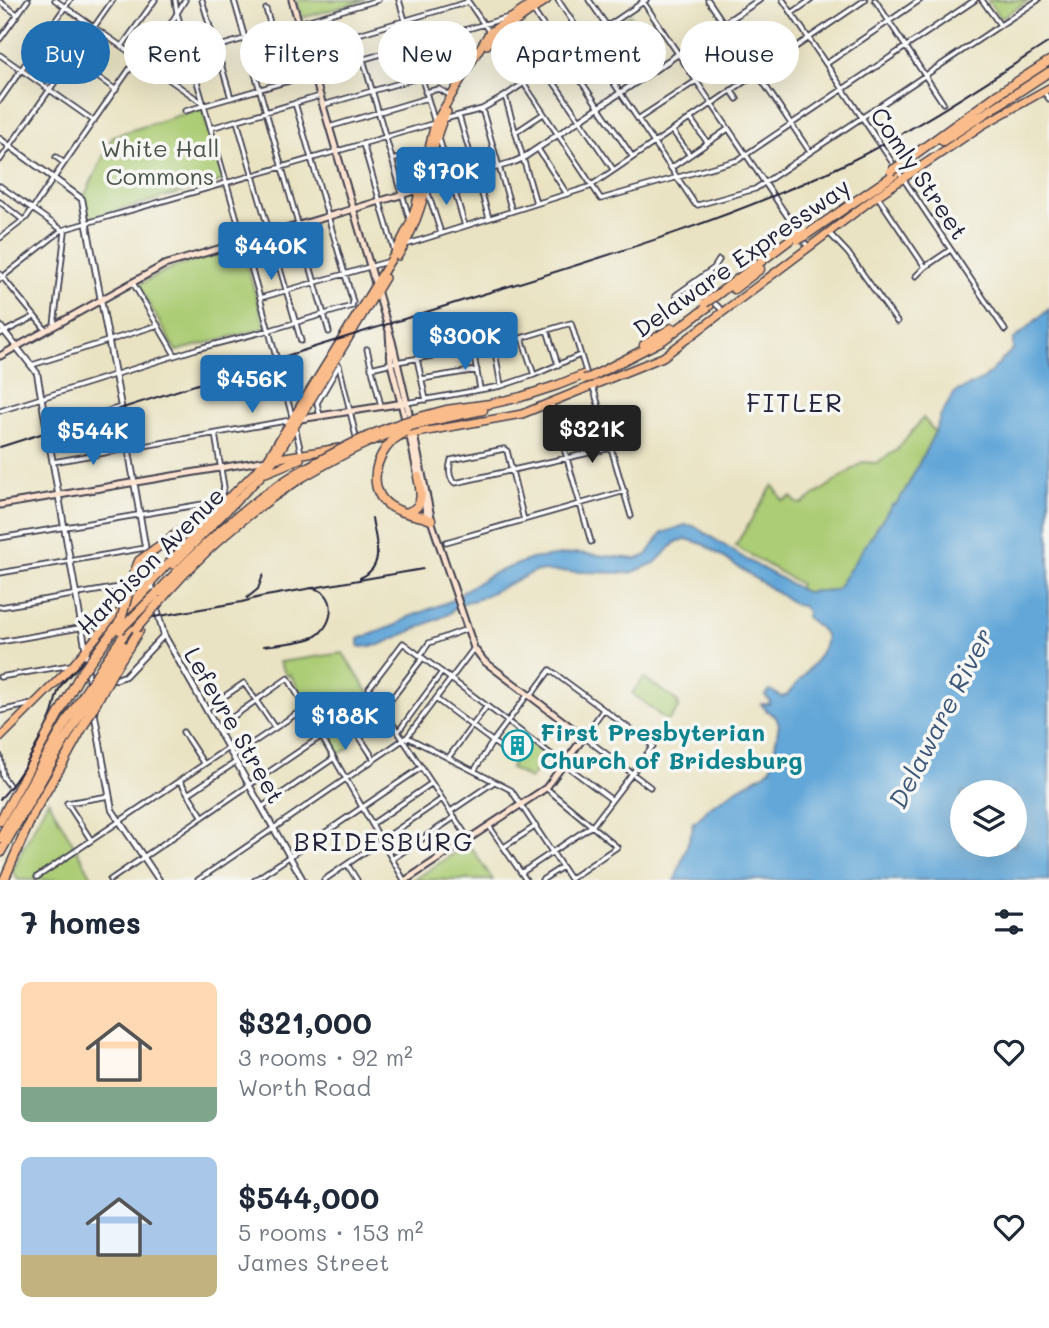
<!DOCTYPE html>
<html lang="en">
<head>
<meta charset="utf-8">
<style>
	body { margin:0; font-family:Mali,sans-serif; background:#f6f6f7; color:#1f2937; height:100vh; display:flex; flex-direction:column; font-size:26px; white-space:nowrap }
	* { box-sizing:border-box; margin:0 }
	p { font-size:23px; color:#747a83 }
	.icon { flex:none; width:38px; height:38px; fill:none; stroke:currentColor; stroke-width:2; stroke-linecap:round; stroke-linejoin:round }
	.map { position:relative; height:880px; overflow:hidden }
	.panel { display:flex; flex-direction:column; background:#fff; flex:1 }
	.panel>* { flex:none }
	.top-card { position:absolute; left:21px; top:21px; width:1008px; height:63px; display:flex; gap:14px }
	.tools { position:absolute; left:950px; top:780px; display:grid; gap:14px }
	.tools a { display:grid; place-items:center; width:77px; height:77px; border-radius:50%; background:#fff; box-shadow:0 7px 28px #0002; font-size:35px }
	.price { position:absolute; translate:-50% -60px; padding:0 16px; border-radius:7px; background:#1f6fb2; color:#fff; font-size:23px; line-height:46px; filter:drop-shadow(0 2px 4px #0008) }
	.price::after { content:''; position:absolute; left:50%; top:42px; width:21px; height:16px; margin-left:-10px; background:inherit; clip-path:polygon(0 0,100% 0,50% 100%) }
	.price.current { background:#222; color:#fff }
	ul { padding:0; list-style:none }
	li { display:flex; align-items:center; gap:21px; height:175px; padding:0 21px }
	li span { display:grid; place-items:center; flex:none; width:196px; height:140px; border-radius:10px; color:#555 }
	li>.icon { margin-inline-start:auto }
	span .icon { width:84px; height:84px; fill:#fffc; stroke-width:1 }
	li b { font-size:30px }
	h2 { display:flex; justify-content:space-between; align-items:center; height:84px; padding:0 21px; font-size:30px }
	.tag { padding:0 24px; border-radius:32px; background:#fff; box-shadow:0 7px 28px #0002; font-size:24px; line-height:63px }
	.tag.current { background:#1f6fb2; color:#fff }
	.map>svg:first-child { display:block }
</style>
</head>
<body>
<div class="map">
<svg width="1049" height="880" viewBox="0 0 1049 880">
	<rect width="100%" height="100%" fill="#f6f6f2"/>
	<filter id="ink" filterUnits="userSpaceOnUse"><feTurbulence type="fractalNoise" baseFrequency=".0143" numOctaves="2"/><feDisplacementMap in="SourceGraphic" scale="14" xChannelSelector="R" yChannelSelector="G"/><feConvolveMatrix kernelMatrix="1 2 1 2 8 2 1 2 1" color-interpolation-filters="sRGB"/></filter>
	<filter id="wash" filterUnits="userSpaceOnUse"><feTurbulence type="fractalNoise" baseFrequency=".00686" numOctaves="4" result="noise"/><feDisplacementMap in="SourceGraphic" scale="28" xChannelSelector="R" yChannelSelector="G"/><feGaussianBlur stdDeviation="1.57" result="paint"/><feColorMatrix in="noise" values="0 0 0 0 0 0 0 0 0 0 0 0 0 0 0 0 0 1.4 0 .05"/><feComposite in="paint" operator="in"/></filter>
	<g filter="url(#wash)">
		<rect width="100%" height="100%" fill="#eae3c3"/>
		<path fill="#accc74" stroke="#677758" stroke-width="2" d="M296,0H366L302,18Z
			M988,0H1029L1002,18H1000Z
			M630,14L664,57L622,85H620L590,41Z
			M202,108L224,180L88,219L84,197L113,136Z
			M241,247L266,328L176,351L138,285L171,268Z
			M923,418L935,432L905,491L896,504L892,505L837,590L805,592L798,589L800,584L735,546L773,485L783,501L791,497L797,503L802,504L863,462L876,463L897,450Z
			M343,653L372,698L322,731L290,674L287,676L279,662Z
			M644,678L677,701L679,707L669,720H666L632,693Z
			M348,722L355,734L346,740L350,747L337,756L326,737Z
			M528,741L548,756L530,779L510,768L519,756L517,754Z
			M48,800L94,880H18L12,870L15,866L19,856Z
			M465,846L472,849L493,880H414Z"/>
		<path fill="#89b066" stroke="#566950" stroke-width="2" d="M121,420L124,432C117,433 109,439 102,438C96,438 92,436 86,438C76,442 64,447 53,448L52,441Z"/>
		<path fill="#64a7d8" stroke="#43648a" stroke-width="2" fill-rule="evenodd" d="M1049,309V880H675L693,828L692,827L693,822L695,823C698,817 706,814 708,808L742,786L764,774L771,768L779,724L776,717L766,710L761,704H769L770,701L765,695L770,690L782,697L787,695C796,683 833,648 824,633C820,627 811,621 806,617L807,611L802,606L796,605L703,544L686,539L676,542L655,563L631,573L536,571L476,600C465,601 456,605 449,614L380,645L361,647L359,645V639L396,625L409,617L453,600L460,596L462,592L492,574L531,559L577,553L637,559L647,555L662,533L685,525L694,526L747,560L805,592L836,590L892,505L896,504L905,491L935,432L941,415L955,392L984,379L1013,349V340ZM962,793H1015V845H962Z"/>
	</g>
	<g filter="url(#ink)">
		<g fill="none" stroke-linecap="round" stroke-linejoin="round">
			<defs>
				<path id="minor" d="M55,0L204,104
					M175,0L177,13L260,298L292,416
					M202,0L231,98
					M234,0L329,332
					M467,0L490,33
					M558,0L695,204L698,205L755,189L1038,0
					M589,0L607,26
					M642,0L808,247
					M708,0L810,152
					M783,0L1005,330
					M875,0L943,103
					M982,0L1000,25
					M0,2L17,14
					M266,9L287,82
					M534,12L632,156
					M792,13L811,0
					M514,24L613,169
					M356,35L410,221
					M43,38L116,90
					M0,39L28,0
					M494,39L601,199L738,160L975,0
					M122,46L155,0
					M307,49L468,2
					M0,55L94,121
					M147,63L185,0
					M826,64L920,0
					M151,66L378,0
					M419,69L457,58L469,66
					M731,90L737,99
					M1043,91L1049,99
					M425,92L439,89L451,96
					M505,96L536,203
					M0,100L70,0
					M323,105L421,77
					M482,109L512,211
					M185,111L509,17
					M459,116L489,218
					M690,118L707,142
					M445,119L482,109L505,96L646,0
					M638,119L696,81
					M237,121L301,341
					M329,127L427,98
					M211,128L320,96
					M672,130L689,154
					M516,132L543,114
					M439,138L465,226
					M363,144L395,253
					M538,149L567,194
					M56,157L64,163
					M0,160L113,0
					M392,160L414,154L427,156
					M671,168L728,129
					M0,186L65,232L54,325
					M427,190L441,233
					M878,197L925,267
					M0,202L23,220
					M830,234L848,253L897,322
					M0,238L26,218L138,57
					M405,245L589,187L865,0
					M0,274L46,330
					M916,276L925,267L950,250
					M0,279L62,230L435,123L399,0
					M133,283L175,355
					M694,284L723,311
					M676,295L714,268L719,260
					M260,298L390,261
					M547,330L558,365
					M0,334L34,317
					M522,338L534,375
					M494,346L501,386
					M367,349L381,406
					M473,350L480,389
					M417,359L426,400
					M32,365L158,325
					M339,365L357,441
					M371,368L396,362L494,346L571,323L587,375
					M422,379L477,370
					M590,386L594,390L631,516
					M406,403L501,386L534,375L580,355
					M551,403L591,542
					M0,411L196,349L270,330L352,306L353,302L295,103
					M320,416L317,403L338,367
					M295,426L301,453
					M47,430L121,407
					M53,462L291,420
					M524,520C518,497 513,474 507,451L504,449L451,460C449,467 448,478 455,483C507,471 559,460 611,448
					M0,538L215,502L221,496L224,487L215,434
					M446,542L625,491
					M0,573L145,548
					M0,607L150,582
					M0,642L107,623
					M420,656L429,643L467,629
					M0,677L71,665
					M436,699L504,750
					M206,709L244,683L275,728
					M383,710L422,659
					M603,710L584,737L650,787
					M0,711L32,704
					M348,719L374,759
					M217,728L288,678L404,880
					M183,732L204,764
					M398,732L442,672
					M407,737L511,790L570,879L617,847L546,788
					M0,756L3,777L9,785
					M233,756L305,708
					M448,758L487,706
					M474,771L493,741L526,697L533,693L550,670L653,746L593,825L521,873
					M180,781L203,817
					M188,794L236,762
					M262,807L334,758
					M451,811L494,782
					M372,824L432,783
					M489,826L526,880
					M468,838L369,688L403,643L612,800
					M91,840L67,803L109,796
					M504,847L536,826
					M392,859L455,817
					M347,864L357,880
					M37,877L228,748
					M110,880L376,699
					M198,880L407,737L474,648
					M255,880L422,767
					M324,880L442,799
					M542,880L562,867"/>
				<path id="tertiary" d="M0,139L82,199L123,417L154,598
					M427,188L514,162L523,158L759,0
					M0,326L37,373L86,651L89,685
					M156,606L164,635L303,880
					M109,679H117L125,676L164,635
					M94,711L112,810L159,880"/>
				<path id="secondary" d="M292,0L392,341L411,421
					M389,333L391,364L406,423
					M0,356L164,265L421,189
					M300,419L404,403
					M413,430L431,517
					M409,432L418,477
					M0,505L267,460
					M406,880L546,788L584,737L484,661L474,648L431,520L426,512L423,497"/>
				<path id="primary" d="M487,45L493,38L547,0
					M398,256C414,231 423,204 429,175C433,153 436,132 447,112
					M378,440L522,414L663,357L877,196L981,126L1049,88
					M267,460L339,448
					M266,473L300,459
					M173,565L260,477L275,459L385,278
					M122,618L148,591
					M0,738L73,665L109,622L151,582L231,496L267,460L395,253L410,223L416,205L435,123L489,33L538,0"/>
				<path id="motorway" d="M943,141L1049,72
					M900,165L998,94L1049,61
					M806,235L895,174
					M734,289L760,269
					M714,297L796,235
					M644,345L672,328
					M591,377L663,340L709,306
					M420,417L446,410L490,404L521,397L558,385L583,375
					M421,423L483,410
					M386,448C371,469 370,499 398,510C408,515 420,515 431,520
					M408,512C425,507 421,491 418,477
					M155,549L231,496
					M157,593C200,547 245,505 299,472
					M160,601C200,553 248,512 301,478
					M104,663L131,625
					M109,666L124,646
					M114,670L139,631
					M0,821L45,739
					M0,838L38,771
					M0,853L45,774
					M4,880L34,812L63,763"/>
			</defs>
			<use href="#minor" stroke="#403f4f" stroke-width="7"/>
			<use href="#tertiary" stroke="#403f4f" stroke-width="8"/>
			<use href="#secondary" stroke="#403f4f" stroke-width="9"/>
			<use href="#primary" stroke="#403f4f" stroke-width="10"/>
			<use href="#motorway" stroke="#403f4f" stroke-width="11"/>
			<use href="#minor" stroke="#fff" stroke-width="3.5"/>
			<use href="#tertiary" stroke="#fff" stroke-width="4.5"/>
			<use href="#secondary" stroke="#fde4d1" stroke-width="5"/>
			<use href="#primary" stroke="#fabc8b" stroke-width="7"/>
			<use href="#motorway" stroke="#fabc8b" stroke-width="8"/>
			<path stroke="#22223b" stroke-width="2" d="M0,447C152,399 303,350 455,303C586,262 720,224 845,164C916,129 982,85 1049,42
				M360,578C387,566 375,540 372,518
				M247,598L258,589L263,575
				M264,646C278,644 301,643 314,637C335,626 339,590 310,588
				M0,799C19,779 40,742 51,716C55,707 55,695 61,686C69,674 81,664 91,655C114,634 115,625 148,618L242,602L260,597L423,569"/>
			<defs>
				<path id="motorway-bridge" d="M891,171L900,165
					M796,235L803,229
					M798,240L806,235
					M705,303L714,297
					M584,379L591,377
					M386,448L393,440L405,432
					M299,472C338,450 377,429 420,417
					M301,478C339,456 378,434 421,423
					M136,629L160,601
					M120,630L157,593
					M45,739L80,675L121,620L134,573L139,561L155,549
					M63,763L114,670
					M38,771L68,719L104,663
					M45,774L109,666"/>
			</defs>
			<use href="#motorway-bridge" stroke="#403f4f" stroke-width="11" stroke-linecap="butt"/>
			<use href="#motorway-bridge" stroke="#fabc8b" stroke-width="8"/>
		</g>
	</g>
	<defs>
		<symbol id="building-ring" viewBox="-11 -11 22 22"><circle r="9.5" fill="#f6f6f2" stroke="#0f9aa8" stroke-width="1.5"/><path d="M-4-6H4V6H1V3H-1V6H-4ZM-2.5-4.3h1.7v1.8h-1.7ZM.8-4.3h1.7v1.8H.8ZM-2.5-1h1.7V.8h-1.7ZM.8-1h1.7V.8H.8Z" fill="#0f9aa8"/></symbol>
	</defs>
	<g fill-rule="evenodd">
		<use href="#building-ring" x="500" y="728" width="35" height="35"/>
	</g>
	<g text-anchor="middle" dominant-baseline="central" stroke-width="7" stroke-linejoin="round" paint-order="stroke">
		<g font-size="24" fill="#4b554c" stroke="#f6f6f2">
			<text x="160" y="147">White Hall<tspan x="160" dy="28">Commons</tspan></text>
		</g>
		<g font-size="24" fill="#22223b" stroke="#f6f6f2">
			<text transform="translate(920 173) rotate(56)">Comly Street</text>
			<text transform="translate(741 257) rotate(-35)">Delaware Expressway</text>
			<text transform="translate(150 560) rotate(-45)">Harbison Avenue</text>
			<text transform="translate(235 725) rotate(60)">Lefevre Street</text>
		</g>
		<g font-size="24" font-weight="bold" fill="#0d838f" stroke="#f6f6f2" text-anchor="start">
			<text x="540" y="731">First Presbyterian<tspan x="540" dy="28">Church of Bridesburg</tspan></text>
		</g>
		<g font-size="26" letter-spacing="2" fill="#22223b" stroke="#f6f6f2">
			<text x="795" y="402">FITLER</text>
			<text x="384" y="841">BRIDESBURG</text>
		</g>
		<g font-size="26" font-style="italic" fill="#3c577a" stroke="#f6f6f2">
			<text transform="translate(940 718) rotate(-63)">Delaware River</text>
		</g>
	</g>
</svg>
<div class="tools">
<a><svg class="icon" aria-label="layers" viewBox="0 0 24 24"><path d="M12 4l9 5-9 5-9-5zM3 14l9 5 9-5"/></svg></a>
</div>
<b class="price" style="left:446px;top:207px">$170K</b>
<b class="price" style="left:271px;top:282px">$440K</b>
<b class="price" style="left:465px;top:372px">$300K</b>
<b class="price" style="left:252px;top:415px">$456K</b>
<b class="price current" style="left:592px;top:465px">$321K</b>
<b class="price" style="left:93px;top:467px">$544K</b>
<b class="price" style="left:345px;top:752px">$188K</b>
<div class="top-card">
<a class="tag current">Buy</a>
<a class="tag">Rent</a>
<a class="tag">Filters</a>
<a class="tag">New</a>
<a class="tag">Apartment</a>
<a class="tag">House</a>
</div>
</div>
<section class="panel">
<h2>7 homes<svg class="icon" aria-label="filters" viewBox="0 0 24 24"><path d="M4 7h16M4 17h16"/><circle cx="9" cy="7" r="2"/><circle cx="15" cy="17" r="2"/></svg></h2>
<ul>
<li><span style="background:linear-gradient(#ffd9b3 75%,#7fa58c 0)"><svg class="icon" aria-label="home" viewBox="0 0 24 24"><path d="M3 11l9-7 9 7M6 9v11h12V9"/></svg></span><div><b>$321,000</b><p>3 rooms · 92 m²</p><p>Worth Road</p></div><svg class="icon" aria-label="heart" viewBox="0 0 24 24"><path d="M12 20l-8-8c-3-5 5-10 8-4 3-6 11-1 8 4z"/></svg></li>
<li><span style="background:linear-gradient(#a9c7e8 70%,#c2b280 0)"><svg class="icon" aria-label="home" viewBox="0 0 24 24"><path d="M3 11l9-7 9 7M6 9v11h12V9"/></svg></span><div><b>$544,000</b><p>5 rooms · 153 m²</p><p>James Street</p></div><svg class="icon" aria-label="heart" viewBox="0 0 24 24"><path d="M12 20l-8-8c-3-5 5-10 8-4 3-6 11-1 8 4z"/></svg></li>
</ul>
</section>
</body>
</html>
